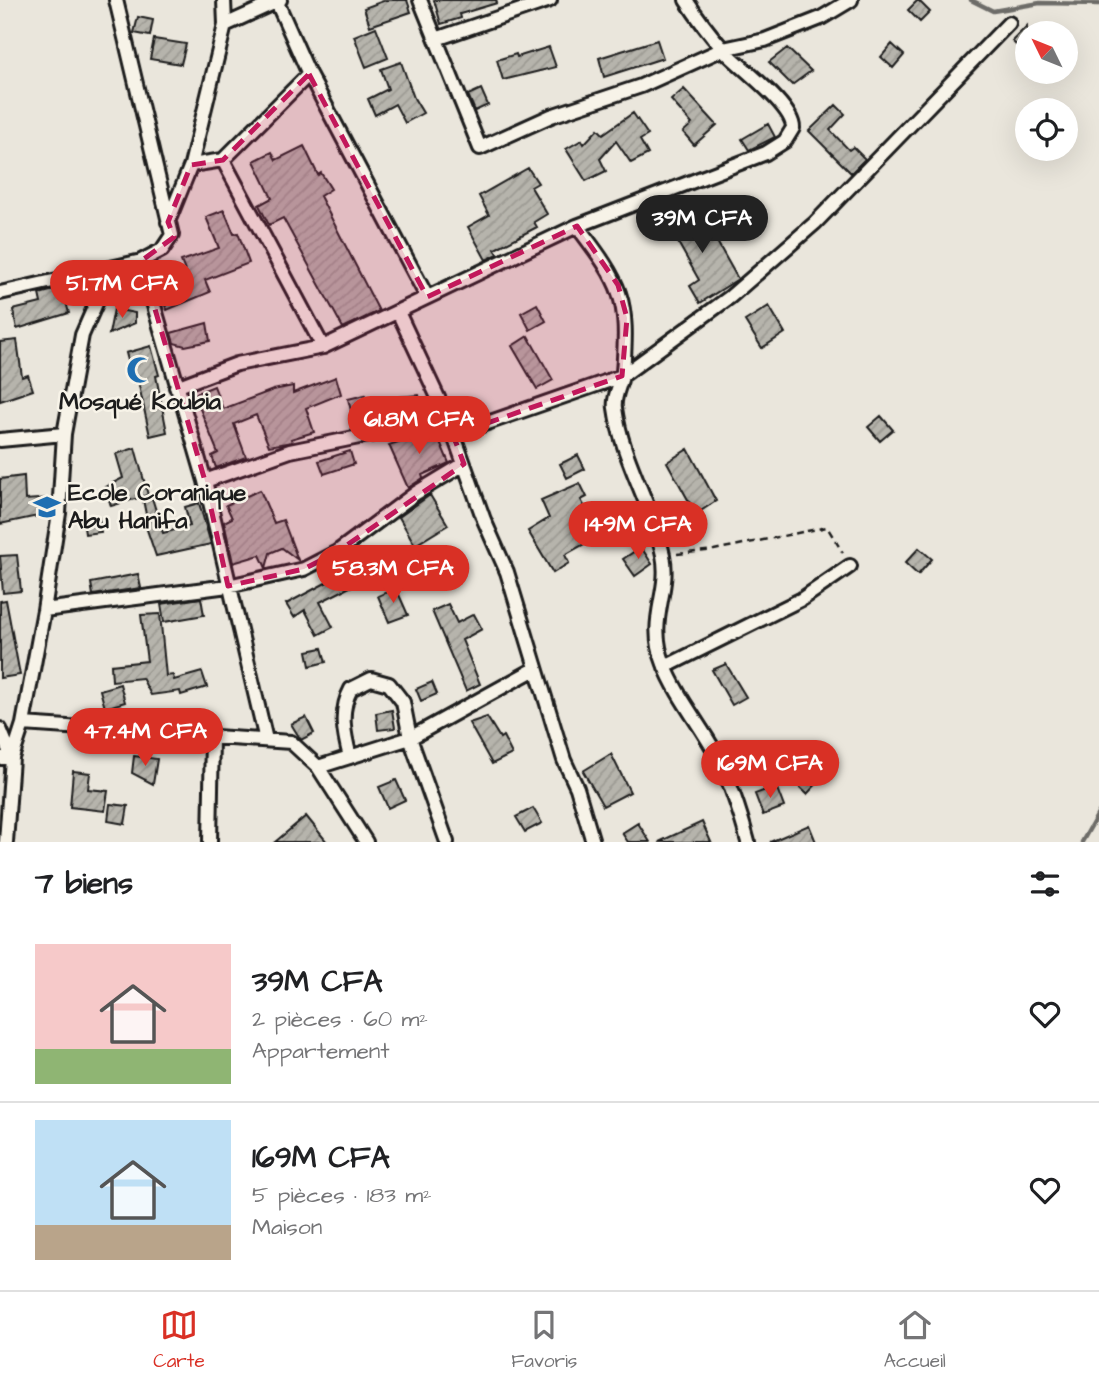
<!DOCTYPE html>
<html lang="fr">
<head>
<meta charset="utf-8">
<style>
	body { margin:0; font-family:"Architects Daughter",sans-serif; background:#f2f2f2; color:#202124; height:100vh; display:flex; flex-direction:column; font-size:26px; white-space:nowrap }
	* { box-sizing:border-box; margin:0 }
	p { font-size:23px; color:#757577 }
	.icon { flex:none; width:38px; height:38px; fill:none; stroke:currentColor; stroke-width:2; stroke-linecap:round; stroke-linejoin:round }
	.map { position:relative; height:842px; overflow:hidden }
	.side { display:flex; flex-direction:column; background:#fff; flex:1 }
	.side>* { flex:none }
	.needle { width:46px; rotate:313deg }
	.controls { position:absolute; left:1015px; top:21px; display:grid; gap:14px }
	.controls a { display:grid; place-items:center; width:63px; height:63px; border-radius:50%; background:#fff; box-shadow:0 7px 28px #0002; font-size:35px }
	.price { position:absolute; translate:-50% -60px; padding:0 16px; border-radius:24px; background:#d93025; color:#fff; font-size:23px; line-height:46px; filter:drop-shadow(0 2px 4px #0008) }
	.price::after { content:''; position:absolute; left:50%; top:42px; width:21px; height:16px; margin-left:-10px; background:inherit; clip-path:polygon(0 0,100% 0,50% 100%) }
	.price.selected { background:#222; color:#fff }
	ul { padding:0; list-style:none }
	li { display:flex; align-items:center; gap:21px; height:175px; padding:0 35px }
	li+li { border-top:2px solid #e0e0e0 }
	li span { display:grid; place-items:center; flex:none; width:196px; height:140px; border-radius:0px; color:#555 }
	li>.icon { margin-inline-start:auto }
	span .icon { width:84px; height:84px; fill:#fffc; stroke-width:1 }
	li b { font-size:30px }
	h2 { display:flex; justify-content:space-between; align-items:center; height:84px; padding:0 35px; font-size:30px }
	.tab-bar { display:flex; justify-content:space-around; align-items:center; height:98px; border-top:2px solid #e0e0e0; background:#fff; font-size:19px; color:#757577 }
	.tab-bar a { display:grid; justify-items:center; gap:4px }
	.tab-bar .selected { color:#d93025 }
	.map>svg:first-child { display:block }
</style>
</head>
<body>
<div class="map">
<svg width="1099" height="842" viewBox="0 0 1099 842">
	<defs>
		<pattern id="building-hatch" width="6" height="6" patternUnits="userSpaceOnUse" patternTransform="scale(1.75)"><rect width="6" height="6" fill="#b6b4ac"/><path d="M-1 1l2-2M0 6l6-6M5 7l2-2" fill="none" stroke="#9c9a93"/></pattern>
	</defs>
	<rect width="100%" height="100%" fill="#eae6dc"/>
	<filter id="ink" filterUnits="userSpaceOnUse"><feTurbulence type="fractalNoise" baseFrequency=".0143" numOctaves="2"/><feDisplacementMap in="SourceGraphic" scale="14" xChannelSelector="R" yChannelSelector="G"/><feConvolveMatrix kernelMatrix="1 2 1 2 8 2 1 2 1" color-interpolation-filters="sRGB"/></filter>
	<g filter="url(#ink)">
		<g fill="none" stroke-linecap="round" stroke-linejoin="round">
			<path stroke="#6d6c68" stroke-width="4.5" d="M971,0L993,11L1040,3L1099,4
				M1082,842L1099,812"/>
		</g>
		<path fill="url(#building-hatch)" stroke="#1c1c1c" stroke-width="2" d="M386,0H407L411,12L370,26L364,8Z
			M434,0H496L497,3L460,14L461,18L441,24Z
			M918,0L930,12L920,22L908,10Z
			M138,17L153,20L150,36L134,33Z
			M1027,26V56L1012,41Z
			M376,27L388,58L366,67L354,36Z
			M154,39L186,44L181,64L150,59Z
			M657,40L663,58L604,77L599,58Z
			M892,44L904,55L893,68L881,57Z
			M549,47L556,67L503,80L497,60L516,54L517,57Z
			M787,48L811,71L792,85L769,62Z
			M401,62L414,98L423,113L405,123L395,104L375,115L368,99L388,89L381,69Z
			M481,89L488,105L475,111L468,95Z
			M684,89L717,125L694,145L683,132L692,124L671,100Z
			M836,105L845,114L830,130L849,150L853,147L865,159L851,173L809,131Z
			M633,113L648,135L640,140L648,154L631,163L616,141L600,159L606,171L586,181L566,149L582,140L584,144L598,129L603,134Z
			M768,124L775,137L749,150L742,139Z
			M304,146L318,175L321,173L331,189L320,196L379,311L343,328L283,218L269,225L259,205L272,198L254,161L272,152L276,160Z
			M528,168L538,183L531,187L547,214L534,222L537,227L495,249L498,254L486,260L468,227L489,215L479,196Z
			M688,204L700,238L711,231L738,279L700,303L690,286L699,280L676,239L667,212Z
			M224,210L234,234L238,233L249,263L205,280L210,292L167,310L160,293L189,281L181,261L219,248L206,217Z
			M62,288L69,313L17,329L13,310L41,303L39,294Z
			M537,304L546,321L530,330L521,313Z
			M769,306L785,333L762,348L745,321Z
			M114,309L135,313V323L109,334Z
			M207,323L210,341L185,346L174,343L171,333Z
			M528,336L553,380L537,389L512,346Z
			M17,340L22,377L28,375L33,390L0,401V342Z
			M151,346L159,375L156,376L167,432L150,436L138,381L134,383L126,353Z
			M336,377L341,394L306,408L314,432L291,439L292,442L269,446L256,415L234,424L246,457L216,468L212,456L218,453L194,394L214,386L223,409L273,390L293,386V393Z
			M365,395L370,418L354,422L348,399Z
			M419,395L422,415L402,419L399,397Z
			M881,416L893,430L880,441L868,427Z
			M436,432L449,463L422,475L423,478L408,488L389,445L404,440V437L424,433V436Z
			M135,448L148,495L111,506L105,487L123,478L116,454Z
			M688,449L716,501L696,514L667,462Z
			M350,451L354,464L324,474L319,461Z
			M578,455L585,469L567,478L560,464Z
			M24,476L25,500L51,498L50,510L38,511V516L0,524V479Z
			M580,483L587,497L581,500L600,535L565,555L569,563L553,573L528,531L549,518L541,500Z
			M260,490L274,523L283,520L298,560L282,548L270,553L266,568L260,555L233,563L224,522L232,518L226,505Z
			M430,495L448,525L415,545L399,517Z
			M152,498L163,533L190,526L185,507L199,503L211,544L156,556L144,521L147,519L143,500Z
			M99,518L101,532L85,534L83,520Z
			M641,547L652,564L635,576L623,559Z
			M919,548L932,559L918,575L905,563Z
			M17,555L21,591L3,593L0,556Z
			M352,569L358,583L320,602L333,627L318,635L305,610L294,617L286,604Z
			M138,574L141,588L93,595L91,583Z
			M396,588L408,615L389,622L378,596Z
			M201,598L204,615L164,622L161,604Z
			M6,600L20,675L0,678V601Z
			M448,604L457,623L474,614L482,629L462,640L480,684L466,691L432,611Z
			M160,614L166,676L173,675L174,680L202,672L207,687L181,695L180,691L151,695L142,678L112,681L111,665L147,661L141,615Z
			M322,648L326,662L310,666L307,651Z
			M726,664L746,697L732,705L712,670Z
			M432,682L437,694L421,701L416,689Z
			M120,684L125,702L105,708L100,690Z
			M392,710L395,728L378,730L376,713Z
			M306,717L314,733L301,740L291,724Z
			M487,717L500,738L503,736L512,754L492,764L469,723Z
			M611,754L630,792L603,806L583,771Z
			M134,756L157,759L153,784L132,773Z
			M805,762L823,777L807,794L790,778Z
			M73,771L90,773L88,789L108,791L105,811L70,807Z
			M396,780L405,800L388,808L379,787Z
			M776,786L784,807L763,815L755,794Z
			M110,804L128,806L125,824L108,821Z
			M533,808L542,823L525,832L516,817Z
			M306,816L327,842H275Z
			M702,822L711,842H659Z
			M638,823L650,842H628L622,833Z
			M809,825L816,842H770Z"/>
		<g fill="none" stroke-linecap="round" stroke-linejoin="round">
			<defs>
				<path id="street" d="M276,0L309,74L427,297
					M420,0L480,148L551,116L641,86L723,49L765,40L821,18L851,0
					M225,25L280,0
					M436,39L550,0
					M223,160L323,347
					M191,165L223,160L309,74
					M168,222L191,165L225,25L224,0
					M577,226C622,285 629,298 623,372C621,384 613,397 615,408C622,460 652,504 663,555C671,593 646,619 664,664C676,695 699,723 715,752C730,780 740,812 748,842
					M141,261L205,481L266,740
					M0,293L137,262
					M398,312L448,419L484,520L507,572L564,760L577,788L593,842
					M176,387L237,364L323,347L577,226L766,153L785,141L793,128C793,105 738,66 722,48C709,33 697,17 686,0
					M453,435L622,376L730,297L815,223L1009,23
					M0,440L64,434
					M205,481L290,451L448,419
					M44,610L228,586L304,569L337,552L416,493L464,464
					M665,667L802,599L850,566
					M23,724L291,742L318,767L366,842
					M0,729L12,758H0
					M350,757C344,734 339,711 351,689L371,679L389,684L403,702L410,738L447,842
					M318,767L410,738L535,669
					M6,842L12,758L23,724L44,610L59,513L64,434L82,335L101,292L141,261L162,250L172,235L116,0
					M210,842L212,738"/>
			</defs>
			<use href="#street" stroke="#1c1c1c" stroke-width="18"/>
			<path stroke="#1c1c1c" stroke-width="2.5" stroke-dasharray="7 5" stroke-linecap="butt" d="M677,554L714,550L827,527L843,553"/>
			<use href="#street" stroke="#f7f3e8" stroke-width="12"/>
		</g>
	</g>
	<path fill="#c2185b" fill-opacity="0.2" stroke="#c2185b" stroke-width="5" stroke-dasharray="14 9" stroke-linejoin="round" d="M309,74L427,297L577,226L618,285L627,318L622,376L453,435L464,464L337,552L304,569L228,586L205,481L141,261L174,237L168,222L191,165L223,160Z"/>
	<defs>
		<symbol id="mosque-bare" viewBox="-9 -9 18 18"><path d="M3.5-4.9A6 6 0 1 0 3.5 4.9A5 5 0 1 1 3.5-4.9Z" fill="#1f6fb2" stroke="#f7f3e8" stroke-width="2.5" paint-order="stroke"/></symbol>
		<symbol id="school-bare" viewBox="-9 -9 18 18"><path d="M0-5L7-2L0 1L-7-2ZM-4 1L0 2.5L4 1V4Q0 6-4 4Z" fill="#1f6fb2" stroke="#f7f3e8" stroke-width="2.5" paint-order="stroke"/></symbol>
	</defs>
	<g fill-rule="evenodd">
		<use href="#mosque-bare" x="121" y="351" width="38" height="38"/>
		<use href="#school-bare" x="28" y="488" width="38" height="38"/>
	</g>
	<g text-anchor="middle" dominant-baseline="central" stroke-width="5" stroke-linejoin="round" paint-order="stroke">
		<g font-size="24" font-weight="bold" fill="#1c1c1c" stroke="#f7f3e8">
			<text x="140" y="402">Mosqué Koubia</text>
			<text x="68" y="493" text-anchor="start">Ecole Coranique<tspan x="68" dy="28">Abu Hanifa</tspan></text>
		</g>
	</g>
</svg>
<div class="controls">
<a><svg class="needle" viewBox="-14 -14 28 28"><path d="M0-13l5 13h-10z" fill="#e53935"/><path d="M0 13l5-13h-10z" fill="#757577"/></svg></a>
<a><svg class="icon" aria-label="locate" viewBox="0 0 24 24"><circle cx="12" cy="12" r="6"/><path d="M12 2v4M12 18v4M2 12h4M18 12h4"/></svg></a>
</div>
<b class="price selected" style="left:702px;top:255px">39M CFA</b>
<b class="price" style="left:122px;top:320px">51.7M CFA</b>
<b class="price" style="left:419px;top:456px">61.8M CFA</b>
<b class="price" style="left:638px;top:561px">149M CFA</b>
<b class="price" style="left:393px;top:605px">58.3M CFA</b>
<b class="price" style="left:145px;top:768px">47.4M CFA</b>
<b class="price" style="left:770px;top:800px">169M CFA</b>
</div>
<section class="side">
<h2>7 biens<svg class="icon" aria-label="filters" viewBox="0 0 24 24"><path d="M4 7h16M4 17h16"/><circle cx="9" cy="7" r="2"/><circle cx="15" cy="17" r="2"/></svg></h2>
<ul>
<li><span style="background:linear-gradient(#f6c9c9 75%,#8fb573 0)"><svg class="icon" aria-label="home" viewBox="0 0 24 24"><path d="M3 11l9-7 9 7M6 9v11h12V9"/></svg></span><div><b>39M CFA</b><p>2 pièces · 60 m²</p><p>Appartement</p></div><svg class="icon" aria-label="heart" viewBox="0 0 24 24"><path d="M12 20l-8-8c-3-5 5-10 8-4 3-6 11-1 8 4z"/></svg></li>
<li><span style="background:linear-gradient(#bfe0f5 75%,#b9a48a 0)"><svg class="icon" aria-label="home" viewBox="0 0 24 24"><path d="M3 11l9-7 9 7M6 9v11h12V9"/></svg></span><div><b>169M CFA</b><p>5 pièces · 183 m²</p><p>Maison</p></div><svg class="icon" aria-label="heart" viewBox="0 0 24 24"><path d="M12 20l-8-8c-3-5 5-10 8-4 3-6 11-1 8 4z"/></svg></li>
</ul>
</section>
<nav class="tab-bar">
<a class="selected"><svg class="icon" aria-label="map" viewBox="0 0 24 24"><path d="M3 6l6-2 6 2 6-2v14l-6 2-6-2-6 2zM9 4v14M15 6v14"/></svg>Carte</a>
<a><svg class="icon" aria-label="saved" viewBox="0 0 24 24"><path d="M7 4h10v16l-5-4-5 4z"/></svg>Favoris</a>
<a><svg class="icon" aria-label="home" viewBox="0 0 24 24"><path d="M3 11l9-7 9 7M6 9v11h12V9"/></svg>Accueil</a>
</nav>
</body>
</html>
